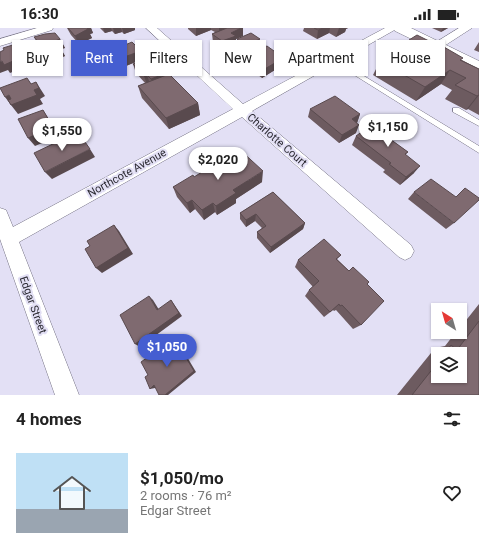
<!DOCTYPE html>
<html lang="en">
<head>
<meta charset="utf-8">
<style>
	body { margin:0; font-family:Roboto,sans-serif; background:#f6f6f6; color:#222; height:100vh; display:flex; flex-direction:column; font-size:15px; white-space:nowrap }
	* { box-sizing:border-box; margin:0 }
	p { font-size:13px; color:#767676 }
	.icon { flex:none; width:22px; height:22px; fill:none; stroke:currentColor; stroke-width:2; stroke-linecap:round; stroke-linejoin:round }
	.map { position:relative; height:367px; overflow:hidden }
	.panel { display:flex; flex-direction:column; background:#fff; flex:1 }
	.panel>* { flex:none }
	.hud { position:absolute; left:12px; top:12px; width:455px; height:36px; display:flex; gap:8px }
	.needle { width:26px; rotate:323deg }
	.buttons { position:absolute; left:431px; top:275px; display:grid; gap:8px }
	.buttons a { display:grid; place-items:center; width:36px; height:36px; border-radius:0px; background:#fff; box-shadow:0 1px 3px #0004; font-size:20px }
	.price { position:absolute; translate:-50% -34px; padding:0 9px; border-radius:14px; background:#fff; color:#222; font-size:13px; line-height:26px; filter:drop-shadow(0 1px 2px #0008) }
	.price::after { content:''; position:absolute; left:50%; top:24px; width:12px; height:9px; margin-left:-6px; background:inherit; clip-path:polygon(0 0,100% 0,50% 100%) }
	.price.active { background:#455ed1; color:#fff }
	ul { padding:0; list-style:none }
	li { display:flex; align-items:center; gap:12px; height:100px; padding:0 16px }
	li+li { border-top:1px solid #e0e0e0 }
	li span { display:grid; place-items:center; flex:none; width:112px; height:80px; border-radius:0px; color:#555 }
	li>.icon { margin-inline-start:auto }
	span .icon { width:48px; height:48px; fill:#fffc; stroke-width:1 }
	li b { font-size:17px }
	h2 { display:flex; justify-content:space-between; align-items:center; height:48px; padding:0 16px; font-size:17px }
	.tag { padding:0 14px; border-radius:0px; background:#fff; box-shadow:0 1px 3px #0004; font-size:14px; line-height:36px }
	.tag.active { background:#455ed1; color:#fff }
	.status { display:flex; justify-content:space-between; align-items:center; height:28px; padding:0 20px; background:#fff; direction:ltr }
	.status svg { height:11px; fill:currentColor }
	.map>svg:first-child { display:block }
</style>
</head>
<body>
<div class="status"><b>16:30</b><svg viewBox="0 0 49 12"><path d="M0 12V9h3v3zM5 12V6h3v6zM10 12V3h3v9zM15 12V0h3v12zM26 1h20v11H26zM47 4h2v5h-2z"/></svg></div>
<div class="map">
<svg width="479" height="367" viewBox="0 0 479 367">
	<rect width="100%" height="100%" fill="#e3e0f5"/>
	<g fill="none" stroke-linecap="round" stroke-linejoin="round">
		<defs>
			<path id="lane" d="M332,31H336L479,118V125L332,33Z
				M453,80H459L479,92V98L453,84Z"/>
			<path id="street" d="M37,0H53L52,2L0,18V11Z
				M146,0H157L243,76L385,0H398L252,83L411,217L414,223L411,229L405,232L399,229L242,89L19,214L79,367H55L0,211V180L6,182L13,199L233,81Z
				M459,0H472L441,20H433L431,18L433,16Z"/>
			<path id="secondary" d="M393,0H411L479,33V44L395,3Z"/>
		</defs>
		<use href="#lane" stroke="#747183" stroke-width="1"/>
		<use href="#street" stroke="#747183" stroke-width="1"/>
		<use href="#secondary" stroke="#747183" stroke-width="1"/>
		<use href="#lane" fill="#fff" fill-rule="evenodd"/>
		<use href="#street" fill="#fff" fill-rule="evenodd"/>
		<use href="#secondary" fill="#fff" fill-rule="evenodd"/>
	</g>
	<path fill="#6d5b60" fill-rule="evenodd" d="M67,0H91L93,5L90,6L92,10L79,16L71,7Z
		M100,0H135V2L124,6L122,4L115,6L112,3L105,5Z
		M188,0H243V8L236,11V16L222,22L213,14L212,6L215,4L211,2L196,8L188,1Z
		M304,0H348L346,1L345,4L336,9L329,5L317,11L303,3Z
		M432,0H448L441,4Z
		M34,9L60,11L65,20L61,21L65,28L52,33L39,18Z
		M237,11L259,15L245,22L237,16Z
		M409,12L462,32L479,41V87L468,81L466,82L445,71L452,62L441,56L416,73L373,47L380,33L407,17Z
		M479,14V24L474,22Z
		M118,20L141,23L143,31L116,42L110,35L106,26L118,22Z
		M241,28L280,36L279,37L278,40L262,50L254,44L252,45L241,37Z
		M133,36L164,48L198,75L200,87L169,101L142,70L138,58L145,55L136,45Z
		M310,81L360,86L357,95L356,105L339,115L308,89Z
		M356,108L392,113L408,124L405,127L414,145L400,157L383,144L385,142L352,117Z
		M194,149L262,154L236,171V175L217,187L215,184L204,192L195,181L190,185L177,169L173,159Z
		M273,164L305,195L303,201L270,225L257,210V204L262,200L255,193L246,199L240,191V185Z
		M414,164L454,195L446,201L408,171Z
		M341,227L337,231L349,243L367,256L361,297L353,301L336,282L334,283L333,282L324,289L305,268L309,262L313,259L295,239L298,232Z
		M479,276V367H397L435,320L445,318L456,304H460V300ZM438,326H460L438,348Z"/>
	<path fill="#594a4e" d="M85,0H91L93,5L90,6L92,10L79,16L75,8Z
		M103,0H111L112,3L105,5Z
		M113,0H121L122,4L115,6Z
		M122,0H135V2L124,6Z
		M196,0H211V2L196,8Z
		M219,0H234L219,7Z
		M241,0H243V8L236,11V16L222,22V13L231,5Z
		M323,0H330L329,5L317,11L318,2Z
		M339,0H348L346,1L345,4L336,9Z
		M443,0H448L441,4Z
		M60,11L65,20L61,21L65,28L52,33L47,24L55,13Z
		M260,11L259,15L245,22V17Z
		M141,23L143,31L116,42L113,33Z
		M29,26L34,35L10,45L8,42L0,45V34Z
		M281,28L280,36L279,37L278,40L262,50L263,42L277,30Z
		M254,36V44L252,45V37Z
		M450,42L441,56L416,73L425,59Z
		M164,46L166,54L153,60L151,51Z
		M147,47L150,56L147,57L144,48Z
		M27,50L33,59L36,54L45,68L40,71L43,76L18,86L11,77L34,62Z
		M9,67L16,75L11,77L5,69Z
		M479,67L468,81L466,82L477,68Z
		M198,75L200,87L169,101L166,90Z
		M43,82L48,90L59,108L35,118L28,110Z
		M360,86L357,95L352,91Z
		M359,97L356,105L339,115L342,107Z
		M396,107L391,115L390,111Z
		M90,121L95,129L52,151L45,144Z
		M420,138L414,145L400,157L406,149Z
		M263,143L262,154L236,171V175L217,187L216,178L233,162Z
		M192,172L195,181L190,185L187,175Z
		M213,175L215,184L204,192L202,182Z
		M256,186L255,193L246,199V192Z
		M305,195L303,201L270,225L271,219Z
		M114,197L119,203L133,226L102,245L96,240Z
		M149,268L153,272L161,285L157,282Z
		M171,272L182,288L140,319L135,316Z
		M174,310L177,312L196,344L168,367H165Z
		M154,357L159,358L155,360L150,361Z"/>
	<path fill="#7f6a70" stroke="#594a4e" d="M68,0H87L88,1L75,8Z
		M227,0H241L231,5L236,8L222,13L212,6Z
		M314,0H323L318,2Z
		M55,5L60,11L55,13L60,19L47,24L34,9L45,6Z
		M251,5L260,11L245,17L237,11Z
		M417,7L435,16L437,15L463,30L460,32L479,41V67L477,68L455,57L466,50L450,42L425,59L380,33L412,14L409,12Z
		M132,14L141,23L113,33L106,26L120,22L118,20Z
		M19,15L29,26L4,37L2,33L0,34V24L4,22L3,20Z
		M267,18L281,28L277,30L280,32L263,42L254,36L252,37L241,28Z
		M149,30L164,46L151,51L147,47L144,48L133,36Z
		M169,46L198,75L166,90L138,58Z
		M27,50L31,56L36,54L39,60L34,62L37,67L11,77L8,72L11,71L9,67L5,69L0,60Z
		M335,68L360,86L352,91L359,97L342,107L310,81Z
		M43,82L53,99L28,110L18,91Z
		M377,93L396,107L390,111L408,124L405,126L420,138L406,149L389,136L391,135L356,108Z
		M78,104L90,121L45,144L34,125Z
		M239,121L263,143L233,162L236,165L216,178L213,175L202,182L192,172L187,175L173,159L193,147L194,149Z
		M431,151L456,169L465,160L479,170V172L454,195L414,164Z
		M273,164L305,195L271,219L257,204L266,198L256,186L246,192L240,185Z
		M114,197L128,220L96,240L85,221L90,218L87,213Z
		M324,211L341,227L336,231L349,243L353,239L369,254L367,256L384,273L361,297L342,277L340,278L339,276L330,284L309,262L319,253L298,232Z
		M149,268L157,282L171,272L179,285L135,316L120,287Z
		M479,293V367H412L438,334V348H460V326H444L451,317L457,322Z
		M174,310L194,343L165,367H159L154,357L150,361L145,349L148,347L141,334Z"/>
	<g text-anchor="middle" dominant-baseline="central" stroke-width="4" stroke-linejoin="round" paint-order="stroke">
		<g font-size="11" fill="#2c2b33" stroke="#e3e0f5">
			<text transform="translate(277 112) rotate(41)">Charlotte Court</text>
			<text transform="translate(127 145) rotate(-29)">Northcote Avenue</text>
			<text transform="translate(33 277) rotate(70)">Edgar Street</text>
		</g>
	</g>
</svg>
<div class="buttons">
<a><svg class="needle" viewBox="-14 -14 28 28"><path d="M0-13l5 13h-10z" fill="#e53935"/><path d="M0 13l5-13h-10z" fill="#767676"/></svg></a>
<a><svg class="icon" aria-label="layers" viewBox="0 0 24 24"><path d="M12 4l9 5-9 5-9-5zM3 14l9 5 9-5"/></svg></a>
</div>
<b class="price" style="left:388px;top:120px">$1,150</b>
<b class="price" style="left:62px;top:124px">$1,550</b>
<b class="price" style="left:218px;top:153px">$2,020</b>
<b class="price active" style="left:167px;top:340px">$1,050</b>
<div class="hud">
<a class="tag">Buy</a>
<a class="tag active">Rent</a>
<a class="tag">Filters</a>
<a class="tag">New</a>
<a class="tag">Apartment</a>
<a class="tag">House</a>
</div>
</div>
<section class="panel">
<h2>4 homes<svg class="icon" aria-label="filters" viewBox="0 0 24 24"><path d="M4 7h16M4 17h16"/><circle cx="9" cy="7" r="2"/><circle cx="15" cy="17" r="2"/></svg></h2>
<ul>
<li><span style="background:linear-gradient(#bfe0f5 70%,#9aa5b1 0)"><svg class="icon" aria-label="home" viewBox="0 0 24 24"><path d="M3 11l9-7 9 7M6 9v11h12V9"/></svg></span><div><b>$1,050/mo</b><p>2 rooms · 76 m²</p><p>Edgar Street</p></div><svg class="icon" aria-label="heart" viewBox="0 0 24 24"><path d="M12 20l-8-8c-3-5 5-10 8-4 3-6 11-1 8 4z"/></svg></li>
</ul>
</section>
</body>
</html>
